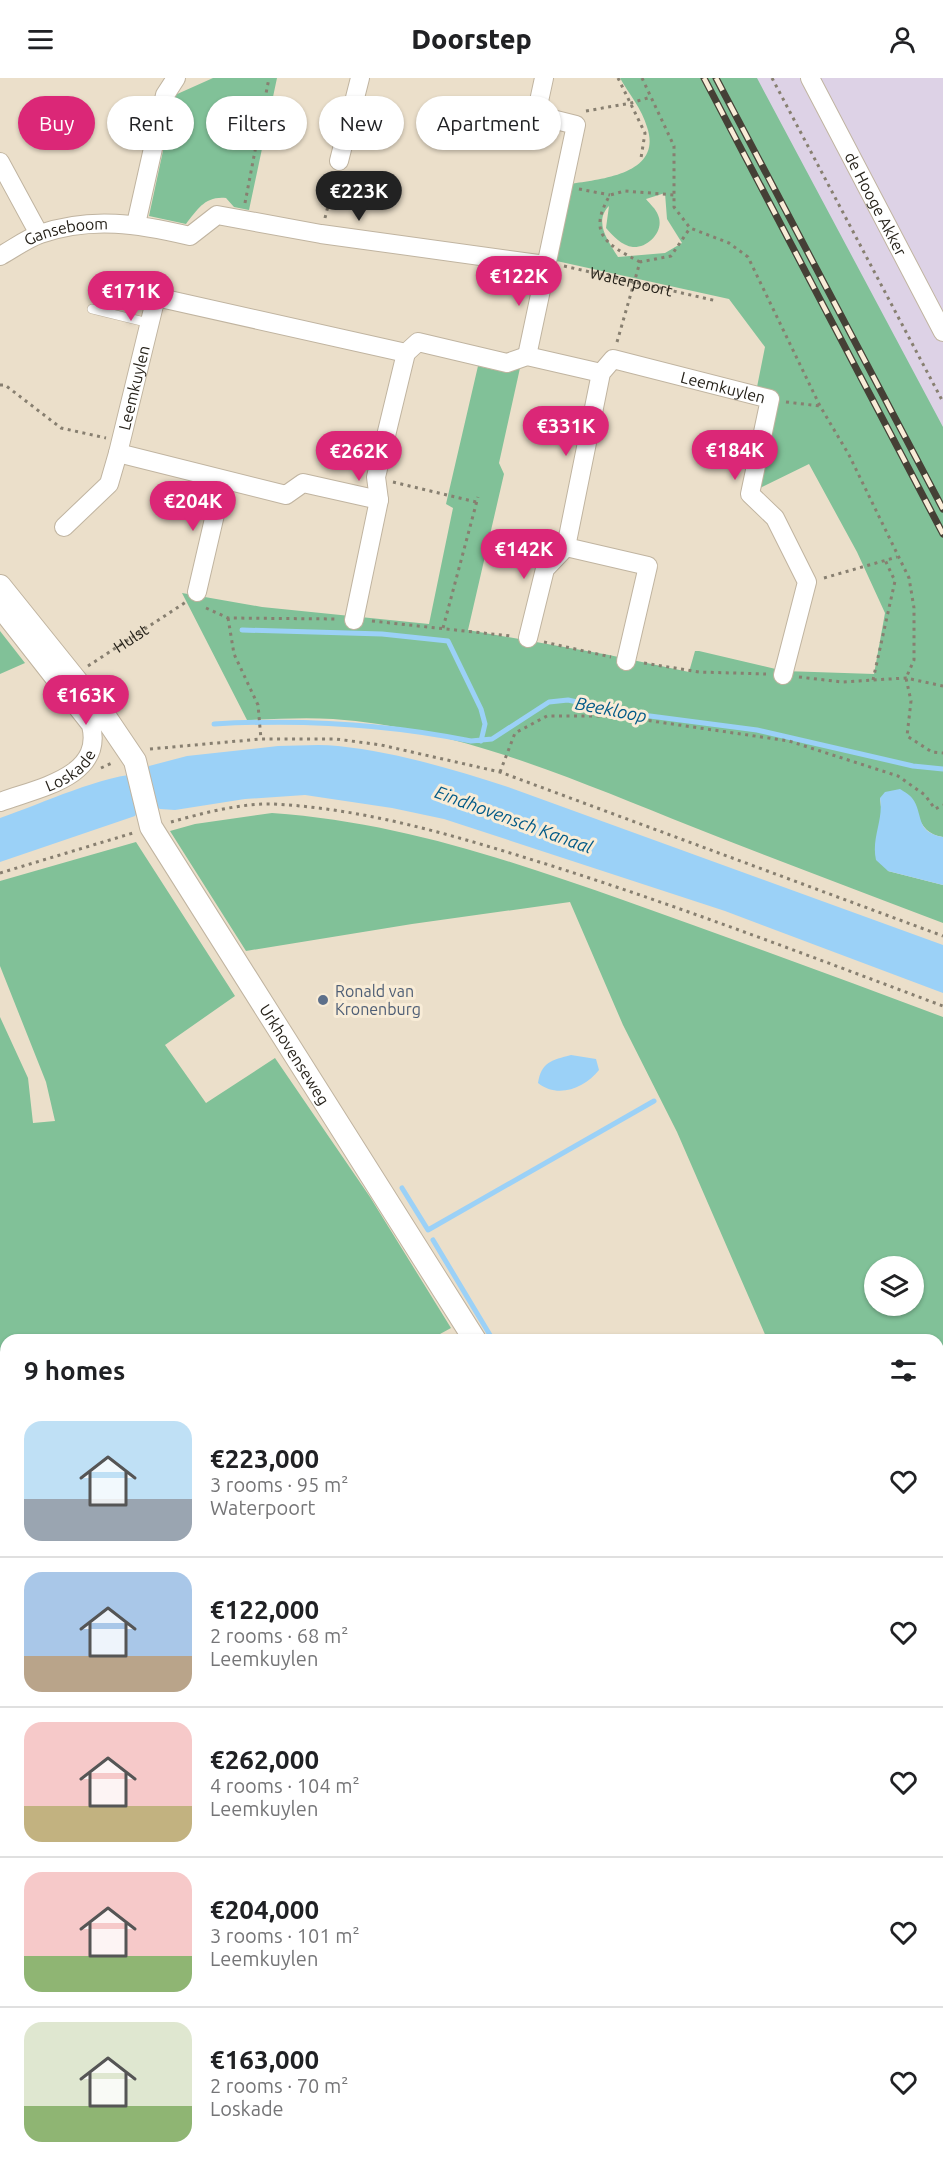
<!DOCTYPE html>
<html lang="en">
<head>
<meta charset="utf-8">
<style>
	body { margin:0; font-family:Ubuntu,sans-serif; background:#f2f2f2; color:#202124; height:100vh; display:flex; flex-direction:column; font-size:22px; white-space:nowrap }
	* { box-sizing:border-box; margin:0 }
	p { font-size:20px; color:#757577 }
	.icon { flex:none; width:33px; height:33px; fill:none; stroke:currentColor; stroke-width:2; stroke-linecap:round; stroke-linejoin:round }
	.map { position:relative; flex:1; overflow:hidden }
	.details { position:absolute; left:0px; top:1256px; width:944px; height:836px; display:flex; flex-direction:column; background:#fff; border-radius:18px 18px 0 0; box-shadow:0 2px 4px #0004 }
	.details>* { flex:none }
	.top-card { position:absolute; left:18px; top:18px; width:600px; height:54px; display:flex; gap:12px }
	.tools { position:absolute; left:864px; top:1178px; display:grid; gap:12px }
	.tools a { display:grid; place-items:center; width:60px; height:60px; border-radius:50%; background:#fff; box-shadow:0 2px 4px #0004; font-size:30px }
	.price { position:absolute; translate:-50% -51px; padding:0 14px; border-radius:21px; background:#db2777; color:#fff; font-size:20px; line-height:39px; filter:drop-shadow(0 2px 3px #0008) }
	.price::after { content:''; position:absolute; left:50%; top:36px; width:18px; height:14px; margin-left:-9px; background:inherit; clip-path:polygon(0 0,100% 0,50% 100%) }
	.price.on { background:#222; color:#fff }
	ul { padding:0; list-style:none }
	li { display:flex; align-items:center; gap:18px; height:150px; padding:0 24px }
	li+li { border-top:2px solid #e0e0e0 }
	li span { display:grid; place-items:center; flex:none; width:168px; height:120px; border-radius:18px; color:#555 }
	li>.icon { margin-inline-start:auto }
	span .icon { width:72px; height:72px; fill:#fffc; stroke-width:1 }
	li b { font-size:26px }
	h2 { display:flex; justify-content:space-between; align-items:center; height:72px; padding:0 24px; font-size:26px }
	.pill { padding:0 21px; border-radius:27px; background:#fff; box-shadow:0 2px 4px #0004; font-size:21px; line-height:54px }
	.pill.on { background:#db2777; color:#fff }
	header { display:flex; justify-content:space-between; align-items:center; height:78px; padding:0 24px; background:#fff; font-size:27px; font-weight:800 }
	.map>svg:first-child { display:block }
</style>
</head>
<body>
<header><svg class="icon" aria-label="menu" viewBox="0 0 24 24"><path d="M4 6h16M4 12h16M4 18h16"/></svg>Doorstep<svg class="icon" aria-label="person" viewBox="0 0 24 24"><circle cx="12" cy="8" r="4"/><path d="M4 21q1-7 8-7t8 7"/></svg></header>
<div class="map">
<svg width="943" height="2090" viewBox="0 0 943 2090">
	<rect width="100%" height="100%" fill="#ebdfca"/>
	<path fill="#ddd2e6" d="M751,0H943V361Z"/>
	<path fill="#81c198" fill-rule="evenodd" d="M213,0H277L249,132L234,129L226,120C205,118 198,131 186,146L149,138L175,17Z
		M620,0H757L943,349V759C929,757 922,749 917,736L880,720L888,793L943,807V845C859,813 776,782 693,749C577,703 459,650 333,641C304,639 276,641 247,642L182,515L262,529L429,546L453,430L446,426L478,288L495,292L520,290L499,385L504,396L468,552L609,577L689,594L695,573H699L784,593L874,596L885,535L857,474L809,386L760,410L776,322L757,309L765,269L729,221L552,182L571,106C602,101 663,96 647,49C642,31 629,16 620,0ZM665,115L667,141L682,165L665,175L618,179C609,164 593,144 609,128L606,150C612,157 622,168 633,169C648,170 665,153 658,137C656,131 650,126 646,121Z
		M0,553L25,585L0,596Z
		M272,735C397,744 506,781 623,822C730,860 837,899 943,939V1299L938,1301V1262L767,1261L677,1054L623,947L570,824L412,846L246,873L170,753L195,746ZM874,1188H914V1227H874Z
		M136,764L235,918L165,967L206,1025L275,980L370,1119L451,1250L429,1262H6V1826L0,1830V939L28,1000L33,1045L55,1043L46,1004L0,888V803Z
		M938,1522L943,1533V1722H938Z
		M6,1847V2085H725V2090H0V1851Z
		M938,1973L943,1978V2090H749L750,2085H938Z"/>
	<path fill="#9bd1f7" d="M278,668C298,668 318,666 338,668C396,674 452,691 508,709L943,867V915L725,833L444,741L392,730L305,717L245,721L175,732L160,731L153,727L140,729L135,738L0,784V740C44,725 101,697 146,695L149,688L187,678Z
		M900,711C903,713 909,716 912,720C924,735 914,754 943,759V807L888,793L876,782C871,760 884,742 880,720L885,714Z
		M571,977L596,981L599,992C585,1010 558,1021 538,1005C541,984 552,982 571,977Z"/>
	<g fill="none" stroke-linecap="round" stroke-linejoin="round">
		<path stroke="#9bd1f7" stroke-width="5" d="M242,552L382,556L448,563L481,631L485,646L481,663
			M214,646C302,641 384,645 471,663L492,661L549,624L568,622L627,635L757,652L913,688L943,691
			M402,1110L428,1152L654,1023
			M433,1162L493,1262
			M938,1934L943,1940
			M938,1971L943,1976"/>
		<defs>
			<path id="service" d="M92,231L149,245"/>
			<g id="minor">
				<path id="s3" d="M810,0L943,254"/>
				<path d="M339,83L360,0"/>
				<path d="M0,84L39,156"/>
				<path d="M136,146L165,17L176,0"/>
				<path id="s4" d="M0,178C13,171 26,161 40,156C92,138 139,146 190,158L217,137L321,156L546,187"/>
				<path d="M527,278L576,47L536,37L544,0"/>
				<path id="s5" d="M379,422L303,405L286,417L118,375L156,219L406,275L418,264L507,285L527,278L601,295"/>
				<path d="M64,449L109,406L118,375"/>
				<path d="M566,469L648,488L626,583"/>
				<path d="M197,514L223,402"/>
				<path d="M354,542L379,422L376,399L406,275"/>
				<path id="s6" d="M528,560L545,491L566,469L601,295L613,281L770,321L750,416L775,440L807,504L783,597"/>
				<path id="s7" d="M0,724C38,710 104,699 91,647L1,532L4,513"/>
			</g>
			<g id="tertiary">
				<path id="s8" d="M0,508L106,640L135,683L151,749L475,1262"/>
				<path d="M938,1952L943,1957"/>
			</g>
		</defs>
		<use href="#service" stroke="#c0b4a0" stroke-width="10"/>
		<use href="#minor" stroke="#c0b4a0" stroke-width="20"/>
		<use href="#tertiary" stroke="#c0b4a0" stroke-width="24"/>
		<g stroke="#877f70" stroke-width="3" stroke-dasharray="3 4.5" stroke-linecap="butt">
			<path d="M618,0L645,55L641,80"/>
			<path d="M642,0L674,68V129L690,150L729,165L748,179L820,328L849,377L909,500L914,530V582L906,600L911,623L907,658L932,674L943,675"/>
			<path d="M772,0L943,324"/>
			<path d="M586,33L631,25L651,19"/>
			<path d="M579,111L610,117"/>
			<path d="M245,125L269,0"/>
			<path d="M325,140L335,100"/>
			<path d="M640,184C606,166 587,156 610,117L625,113L674,117"/>
			<path id="s1" d="M564,188L717,223"/>
			<path d="M617,264L640,184L671,178L690,150"/>
			<path d="M0,307H5L61,350L106,360"/>
			<path d="M786,324L820,328"/>
			<path d="M393,404L476,424"/>
			<path d="M824,500L897,479"/>
			<path d="M206,530L228,540L338,541"/>
			<path d="M228,540L234,576L258,627L261,661"/>
			<path d="M372,543L511,558"/>
			<path d="M443,550L478,419"/>
			<path d="M544,564L611,579"/>
			<path d="M644,585L699,594L766,596"/>
			<path id="s2" d="M88,588L186,524"/>
			<path d="M799,599L842,604L906,600L943,608"/>
			<path d="M873,602L895,503L885,482"/>
			<path d="M150,671L261,661H336L381,667L500,694L943,858"/>
			<path d="M101,690L114,684"/>
			<path d="M500,694L515,655L547,638H617L789,663L898,698L925,717L935,731L943,727"/>
			<path d="M171,744C203,735 241,725 274,726C369,731 459,759 549,787C682,829 812,879 943,928"/>
			<path d="M0,795L133,755"/>
			<path d="M938,1298L943,1296"/>
			<path d="M938,1531L940,1542L938,1556"/>
			<path d="M938,1571L943,1581"/>
			<path d="M938,1614L943,1613"/>
			<path d="M938,1685H943"/>
			<path d="M0,1836L6,1832"/>
			<path d="M737,2090L738,2085"/>
		</g>
		<use href="#service" stroke="#fff" stroke-width="9"/>
		<use href="#minor" stroke="#fff" stroke-width="18"/>
		<use href="#tertiary" stroke="#fff" stroke-width="22"/>
		<defs>
			<path id="rail" d="M704,0L943,456
				M716,0L943,431"/>
		</defs>
		<use href="#rail" stroke="#454036" stroke-width="7"/>
		<use href="#rail" stroke="#f8ecd7" stroke-width="4.5" stroke-dasharray="14" stroke-linecap="butt"/>
	</g>
	<circle fill="#5c6f8a" stroke="#f8ecd7" stroke-width="2" cx="323" cy="922" r="6"/>
	<g text-anchor="middle" dominant-baseline="central" stroke-width="6" stroke-linejoin="round" paint-order="stroke">
		<g font-size="16" fill="#27231b" stroke="#f8ecd7">
			<text stroke="none"><textPath href="#s3" startOffset="142">de Hooge Akker</textPath></text>
			<text stroke="none"><textPath href="#s4" startOffset="72">Ganseboom</textPath></text>
			<text stroke="none"><textPath href="#s1" startOffset="69">Waterpoort</textPath></text>
			<text stroke="none"><textPath href="#s5" startOffset="339">Leemkuylen</textPath></text>
			<text stroke="none"><textPath href="#s6" startOffset="411">Leemkuylen</textPath></text>
			<text stroke="none"><textPath href="#s2" startOffset="51">Hulst</textPath></text>
			<text stroke="none"><textPath href="#s7" startOffset="78">Loskade</textPath></text>
			<text stroke="none"><textPath href="#s8" startOffset="558">Urkhovenseweg</textPath></text>
		</g>
		<g font-size="16" fill="#4e5e75" stroke="#f8ecd7" text-anchor="start">
			<text x="335" y="913">Ronald van<tspan x="335" dy="18">Kronenburg</tspan></text>
		</g>
		<g font-size="18" font-style="italic" fill="#025a87" stroke="#f8ecd7">
			<text transform="translate(611 631) rotate(11)">Beekloop</text>
			<text transform="translate(514 741) rotate(20)">Eindhovensch Kanaal</text>
		</g>
	</g>
</svg>
<div class="tools">
<a><svg class="icon" aria-label="layers" viewBox="0 0 24 24"><path d="M12 4l9 5-9 5-9-5zM3 14l9 5 9-5"/></svg></a>
</div>
<b class="price on" style="left:359px;top:144px">€223K</b>
<b class="price" style="left:519px;top:229px">€122K</b>
<b class="price" style="left:131px;top:244px">€171K</b>
<b class="price" style="left:566px;top:379px">€331K</b>
<b class="price" style="left:735px;top:403px">€184K</b>
<b class="price" style="left:359px;top:404px">€262K</b>
<b class="price" style="left:193px;top:454px">€204K</b>
<b class="price" style="left:524px;top:502px">€142K</b>
<b class="price" style="left:86px;top:648px">€163K</b>
<div class="top-card">
<a class="pill on">Buy</a>
<a class="pill">Rent</a>
<a class="pill">Filters</a>
<a class="pill">New</a>
<a class="pill">Apartment</a>
</div>
<section class="details">
<h2>9 homes<svg class="icon" aria-label="filters" viewBox="0 0 24 24"><path d="M4 7h16M4 17h16"/><circle cx="9" cy="7" r="2"/><circle cx="15" cy="17" r="2"/></svg></h2>
<ul>
<li><span style="background:linear-gradient(#bfe0f5 65%,#9aa5b1 0)"><svg class="icon" aria-label="home" viewBox="0 0 24 24"><path d="M3 11l9-7 9 7M6 9v11h12V9"/></svg></span><div><b>€223,000</b><p>3 rooms · 95 m²</p><p>Waterpoort</p></div><svg class="icon" aria-label="heart" viewBox="0 0 24 24"><path d="M12 20l-8-8c-3-5 5-10 8-4 3-6 11-1 8 4z"/></svg></li>
<li><span style="background:linear-gradient(#a9c7e8 70%,#b9a48a 0)"><svg class="icon" aria-label="home" viewBox="0 0 24 24"><path d="M3 11l9-7 9 7M6 9v11h12V9"/></svg></span><div><b>€122,000</b><p>2 rooms · 68 m²</p><p>Leemkuylen</p></div><svg class="icon" aria-label="heart" viewBox="0 0 24 24"><path d="M12 20l-8-8c-3-5 5-10 8-4 3-6 11-1 8 4z"/></svg></li>
<li><span style="background:linear-gradient(#f6c9c9 70%,#c2b280 0)"><svg class="icon" aria-label="home" viewBox="0 0 24 24"><path d="M3 11l9-7 9 7M6 9v11h12V9"/></svg></span><div><b>€262,000</b><p>4 rooms · 104 m²</p><p>Leemkuylen</p></div><svg class="icon" aria-label="heart" viewBox="0 0 24 24"><path d="M12 20l-8-8c-3-5 5-10 8-4 3-6 11-1 8 4z"/></svg></li>
<li><span style="background:linear-gradient(#f6c9c9 70%,#8fb573 0)"><svg class="icon" aria-label="home" viewBox="0 0 24 24"><path d="M3 11l9-7 9 7M6 9v11h12V9"/></svg></span><div><b>€204,000</b><p>3 rooms · 101 m²</p><p>Leemkuylen</p></div><svg class="icon" aria-label="heart" viewBox="0 0 24 24"><path d="M12 20l-8-8c-3-5 5-10 8-4 3-6 11-1 8 4z"/></svg></li>
<li><span style="background:linear-gradient(#dfe7d0 70%,#8fb573 0)"><svg class="icon" aria-label="home" viewBox="0 0 24 24"><path d="M3 11l9-7 9 7M6 9v11h12V9"/></svg></span><div><b>€163,000</b><p>2 rooms · 70 m²</p><p>Loskade</p></div><svg class="icon" aria-label="heart" viewBox="0 0 24 24"><path d="M12 20l-8-8c-3-5 5-10 8-4 3-6 11-1 8 4z"/></svg></li>
</ul>
</section>
</div>
</body>
</html>
